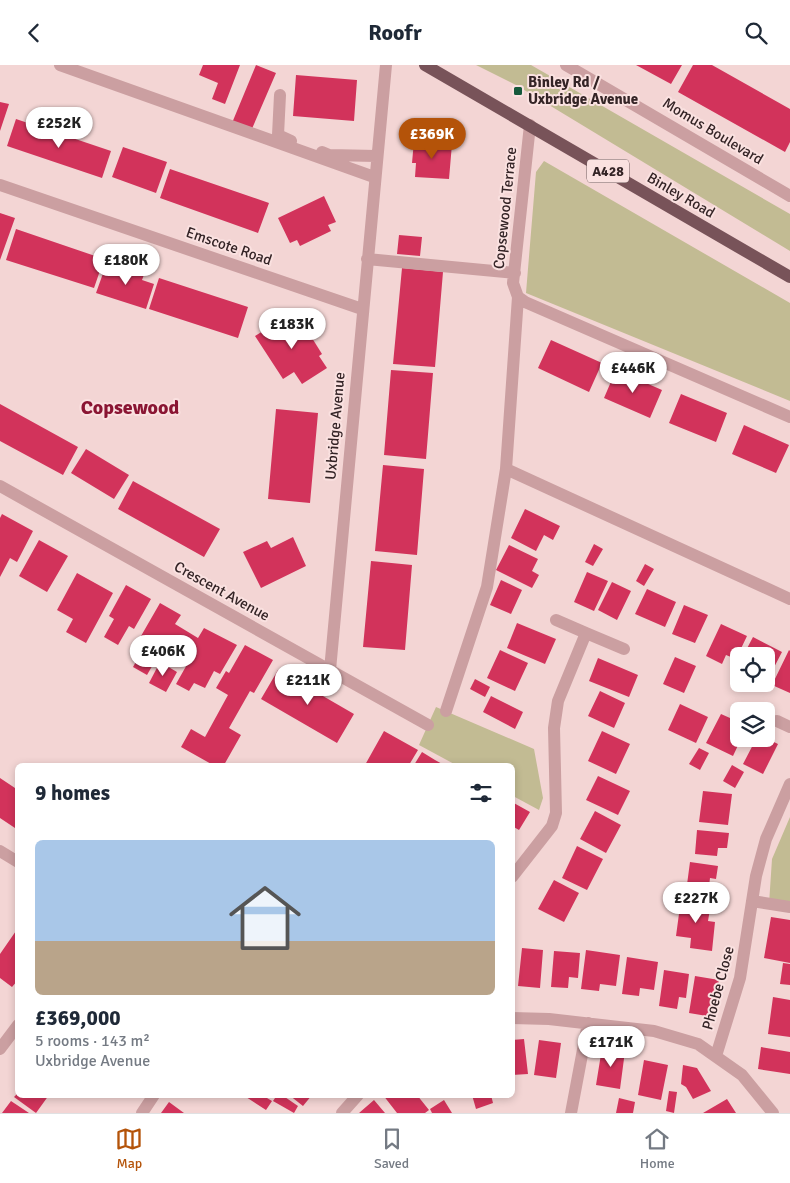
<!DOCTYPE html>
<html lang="en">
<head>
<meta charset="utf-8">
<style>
	body { margin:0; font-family:Signika,sans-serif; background:#f6f6f7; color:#1f2937; height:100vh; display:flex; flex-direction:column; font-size:19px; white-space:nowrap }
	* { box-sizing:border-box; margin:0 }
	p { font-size:16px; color:#747a83 }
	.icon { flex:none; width:28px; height:28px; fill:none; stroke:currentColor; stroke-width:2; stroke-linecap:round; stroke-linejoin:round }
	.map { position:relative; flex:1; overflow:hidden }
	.drawer { position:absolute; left:15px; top:698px; width:500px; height:335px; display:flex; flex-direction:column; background:#fff; border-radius:8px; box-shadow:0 2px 8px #0003 }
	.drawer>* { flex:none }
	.fabs { position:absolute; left:730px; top:582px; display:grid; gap:10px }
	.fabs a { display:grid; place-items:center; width:45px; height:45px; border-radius:8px; background:#fff; box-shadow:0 2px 8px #0003; font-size:25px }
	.price { position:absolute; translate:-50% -42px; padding:0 11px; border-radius:18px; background:#fff; color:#222; font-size:16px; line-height:32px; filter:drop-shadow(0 1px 2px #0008) }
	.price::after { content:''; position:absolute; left:50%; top:30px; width:15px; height:11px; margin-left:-8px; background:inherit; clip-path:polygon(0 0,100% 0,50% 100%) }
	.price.current { background:#b45309; color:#fff }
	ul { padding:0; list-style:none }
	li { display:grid; align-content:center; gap:10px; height:265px; padding:0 20px }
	li span { display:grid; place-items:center; height:155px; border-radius:8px; color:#555 }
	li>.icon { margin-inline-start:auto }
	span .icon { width:90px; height:90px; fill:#fffc; stroke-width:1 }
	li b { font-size:21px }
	h2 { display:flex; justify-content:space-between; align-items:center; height:60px; padding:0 20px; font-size:21px }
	header { display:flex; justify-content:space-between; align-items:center; height:65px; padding:0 20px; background:#fff; font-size:22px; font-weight:700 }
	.tab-bar { display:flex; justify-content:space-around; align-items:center; height:70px; border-top:1px solid #e0e1e3; background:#fff; font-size:14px; color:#747a83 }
	.tab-bar a { display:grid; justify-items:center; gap:2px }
	.tab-bar .current { color:#b45309 }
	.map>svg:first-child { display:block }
</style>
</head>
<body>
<header><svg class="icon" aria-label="back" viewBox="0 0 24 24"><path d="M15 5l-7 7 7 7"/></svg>Roofr<svg class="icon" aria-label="search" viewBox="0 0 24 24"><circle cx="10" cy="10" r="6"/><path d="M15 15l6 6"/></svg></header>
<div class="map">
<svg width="790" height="1048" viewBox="0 0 790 1048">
	<rect width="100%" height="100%" fill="#f3d5d4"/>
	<path fill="#c2bb93" d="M476,0H531L790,149V186L516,20Z
		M544,96L790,238V336L526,228L536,107Z
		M436,642L534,684L543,733L539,745L513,731L512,700H456L419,680Z
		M790,752V847L769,839L772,794Z"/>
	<path fill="#d2335b" d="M203,0H240L225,39L212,34L218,18L199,10Z
		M256,0L276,8L251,66L232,58Z
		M636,0H682L671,19Z
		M693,0H712L790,44V77L785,87L678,27Z
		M296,10L357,15L354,56L293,51Z
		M0,37L9,39L0,66Z
		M16,54L111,86L102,113L7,81Z
		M414,76L452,79L449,114L415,112L416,98H412Z
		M123,82L167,97L156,128L112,112Z
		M170,104L269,138L258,168L160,133Z
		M324,131L336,157L328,160L331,166L300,181L297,175L290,178L278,153Z
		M0,148L15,153L0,195Z
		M16,164L104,194L94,223L6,195Z
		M399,170L422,172L420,191L397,189Z
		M119,199L145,207L142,215L154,219L146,244L96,228L106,200L117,204Z
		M402,203L443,207L435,302L393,299Z
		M159,213L248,242L238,273L149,244Z
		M289,250L302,269L307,265L322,289L319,291L327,303L302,319L294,307L283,314L255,271Z
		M551,275L602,298L589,327L538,303Z
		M391,305L433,308L426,394L384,390Z
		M616,305L662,325L650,353L604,333Z
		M681,329L727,348L716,377L669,358Z
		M0,339L78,382L63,410L0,376Z
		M276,344L318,348L310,438L268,434Z
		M744,360L789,380L776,408L732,389Z
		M86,384L129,410L114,434L71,408Z
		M383,400L424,404L417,490L375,486Z
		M133,416L220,464L204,492L118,444Z
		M525,444L560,461L553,475L544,470L536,486L511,473Z
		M2,449L33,466L17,497L10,493L0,512V453Z
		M293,472L306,501L261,523L243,487L267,476L271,483Z
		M39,475L68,491L47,527L19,511Z
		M594,479L603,484L593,501L585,497Z
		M509,480L538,494L532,506L539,510L532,523L496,505Z
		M371,496L412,500L405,585L363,582Z
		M645,499L654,504L644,521L636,516Z
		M587,507L608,516L594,546L574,537Z
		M77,508L113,528L86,578L66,567L73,554L57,545Z
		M501,515L522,525L511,549L490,540Z
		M612,517L631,526L617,555L598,545Z
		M126,520L151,534L134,564L129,561L118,580L104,572L114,554L109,551Z
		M647,524L676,537L665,562L635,549Z
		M160,538L181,550L175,559L198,573L204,563L237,580L220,609L214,606L205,623L194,618L189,626L176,619L189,596L163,582L147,610L133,602L148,575L141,571Z
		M684,540L708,550L695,578L672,569Z
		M517,558L556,574L545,599L507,583Z
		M721,559L747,571L736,594L726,590L722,599L706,591Z
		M753,572L782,587L770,610L766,608V591H743Z
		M245,580L273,595L254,628L250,626L229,663L241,670L224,700H213L181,682L191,664L205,672L228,630L216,623L226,606L229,608Z
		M500,585L528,598L515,626L487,613Z
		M789,585L790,586V628L772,620Z
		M675,592L696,601L684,628L663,619Z
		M598,593L638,610L629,632L589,616Z
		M160,597L177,607L166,627L149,618Z
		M278,605L354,649L337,678L261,634Z
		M475,614L490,622L485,632L470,624Z
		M600,626L625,638L614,663L588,651Z
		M491,631L523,647L515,664L483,647Z
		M680,639L708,652L696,678L668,665Z
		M721,649L739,657V674H741L733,691L706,678Z
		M384,666L418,685L409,700H365Z
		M602,666L630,679L616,709L588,696Z
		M766,673L778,679L763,709L743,699L756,674Z
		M699,683L709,688L700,705L689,699Z
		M422,687L435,695L444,700H414Z
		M732,700L744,707L735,723L723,716Z
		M598,711L630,726L618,750L586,735Z
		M0,713L18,725V765L0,753Z
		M703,726L732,729L728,760L699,757Z
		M512,737L530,747L519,765L512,761Z
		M595,746L621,760L606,788L580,774Z
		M697,765L729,768L727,783H718L717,791L695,789Z
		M577,781L603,794L587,825L562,813Z
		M690,797L718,801L716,814L710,813L708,830L686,827Z
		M554,815L579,828L564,857L538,844Z
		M681,834L711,838L708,856L715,857L712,886L690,883L691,873L676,871Z
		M771,852L790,855V898L764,893Z
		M18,863V915L12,922L0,913V889Z
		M522,883L543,885L540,923L518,921Z
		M586,885L620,890L616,921L600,919L599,926L581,924Z
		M554,886L580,888L578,913L569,912L568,923L551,922Z
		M627,892L658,897L654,925L640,923L639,931L622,929Z
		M783,898L790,899V920L780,919Z
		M664,905L689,909L686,933L679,932L677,944L659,941Z
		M695,911L719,915L713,952L689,948Z
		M773,932L790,935V972L768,969Z
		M524,974L528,1009L512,1010V975Z
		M539,975L561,978L556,1013L534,1010Z
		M761,982L790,987V1009L758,1004Z
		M602,983L625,986L620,1024L596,1020Z
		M644,995L668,1000L661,1035L638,1030Z
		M683,1000L697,1003L711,1026L693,1034L686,1022L681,1019Z
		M669,1026L677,1027L674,1048L666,1046Z
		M18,1028V1030H49L36,1048L14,1032Z
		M248,1030H262L272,1036L266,1045L246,1032Z
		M277,1030H282L298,1041L294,1048L273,1036Z
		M289,1030H312L303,1041Z
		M383,1030H417L429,1045L425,1048H397Z
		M472,1030H491L493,1038L476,1044Z
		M619,1033L635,1037L633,1048H616Z
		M727,1034L736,1048H703Z
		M374,1035L385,1048H359Z
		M444,1035L452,1048H432L430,1044Z
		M11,1036L29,1048H2Z
		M169,1037L184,1048H161Z"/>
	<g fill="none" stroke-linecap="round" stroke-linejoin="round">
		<path stroke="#cb9fa1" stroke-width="12" d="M60,0L374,112
			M566,0L790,131
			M280,30L278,70L291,76
			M530,60L513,218L518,232L525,237L790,352
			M322,87L329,90L376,91
			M0,120L362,244
			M367,194L515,208
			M518,232L506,404L790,534
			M0,421L428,660
			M586,568L624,584
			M330,605L386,0
			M446,646L487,522L506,404
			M777,656L790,662
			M0,786L18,797
			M512,812L552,761L556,748L554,663L558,636L586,568L556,555
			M752,836L790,842
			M512,953L549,954L654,966L698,979L742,1010L773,1048
			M0,984L18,960
			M716,991L740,913L756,811L766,774L790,719
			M142,1048L154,1030
			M342,1048L358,1030
			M571,1048L588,958"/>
		<path stroke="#785359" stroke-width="12" d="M425,0L790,212"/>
	</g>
	<rect fill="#16593c" stroke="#fae1e0" stroke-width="2" x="513" y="21" width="10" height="10" rx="2.5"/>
	<g text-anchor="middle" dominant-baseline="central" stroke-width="4" stroke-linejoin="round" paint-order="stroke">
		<rect fill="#fae1e0" stroke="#6f5d5e" stroke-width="1" x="587" y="94.5" width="42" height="23" rx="4"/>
		<g font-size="14" font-weight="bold" fill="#342426">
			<text x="608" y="106">A428</text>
		</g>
		<g font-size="15" font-weight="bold" fill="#342426" stroke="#fae1e0" text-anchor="start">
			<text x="528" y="17">Binley Rd /<tspan x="528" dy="17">Uxbridge Avenue</tspan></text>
		</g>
		<g font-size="15" fill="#342426" stroke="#fae1e0">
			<text transform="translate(713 66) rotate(31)">Momus Boulevard</text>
			<text transform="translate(681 130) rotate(30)">Binley Road</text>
			<text transform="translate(505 143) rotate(-84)">Copsewood Terrace</text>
			<text transform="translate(229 181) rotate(19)">Emscote Road</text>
			<text transform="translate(335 361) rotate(-85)">Uxbridge Avenue</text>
			<text transform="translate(222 526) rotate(29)">Crescent Avenue</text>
			<text transform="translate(718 923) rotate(-75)">Phoebe Close</text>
		</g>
		<g font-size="20" font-weight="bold" fill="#8a1533" stroke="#fae1e0">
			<text x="130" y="342">Copsewood</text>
		</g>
	</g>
</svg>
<div class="fabs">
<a><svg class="icon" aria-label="locate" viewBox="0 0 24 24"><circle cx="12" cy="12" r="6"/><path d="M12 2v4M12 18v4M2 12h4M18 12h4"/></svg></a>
<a><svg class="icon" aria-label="layers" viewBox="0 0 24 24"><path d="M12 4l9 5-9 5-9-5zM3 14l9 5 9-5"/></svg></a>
</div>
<b class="price" style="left:59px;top:84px">£252K</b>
<b class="price current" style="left:432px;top:95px">£369K</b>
<b class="price" style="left:126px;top:221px">£180K</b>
<b class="price" style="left:292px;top:285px">£183K</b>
<b class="price" style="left:633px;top:329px">£446K</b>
<b class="price" style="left:163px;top:612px">£406K</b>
<b class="price" style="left:308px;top:641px">£211K</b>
<b class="price" style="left:696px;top:859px">£227K</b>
<b class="price" style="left:611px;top:1003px">£171K</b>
<section class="drawer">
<h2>9 homes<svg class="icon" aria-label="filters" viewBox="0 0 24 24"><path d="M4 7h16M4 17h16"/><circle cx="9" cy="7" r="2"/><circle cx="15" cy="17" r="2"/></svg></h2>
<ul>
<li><span style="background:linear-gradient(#a9c7e8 65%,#b9a48a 0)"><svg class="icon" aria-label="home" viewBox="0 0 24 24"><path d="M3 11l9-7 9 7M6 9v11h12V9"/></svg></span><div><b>£369,000</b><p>5 rooms · 143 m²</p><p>Uxbridge Avenue</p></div></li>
</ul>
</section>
</div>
<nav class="tab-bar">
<a class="current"><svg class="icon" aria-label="map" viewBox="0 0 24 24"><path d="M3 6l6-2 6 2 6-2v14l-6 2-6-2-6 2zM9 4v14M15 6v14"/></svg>Map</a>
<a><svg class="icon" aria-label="saved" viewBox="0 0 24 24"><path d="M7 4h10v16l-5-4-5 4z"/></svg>Saved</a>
<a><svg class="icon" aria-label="home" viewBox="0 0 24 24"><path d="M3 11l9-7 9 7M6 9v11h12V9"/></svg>Home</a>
</nav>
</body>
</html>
